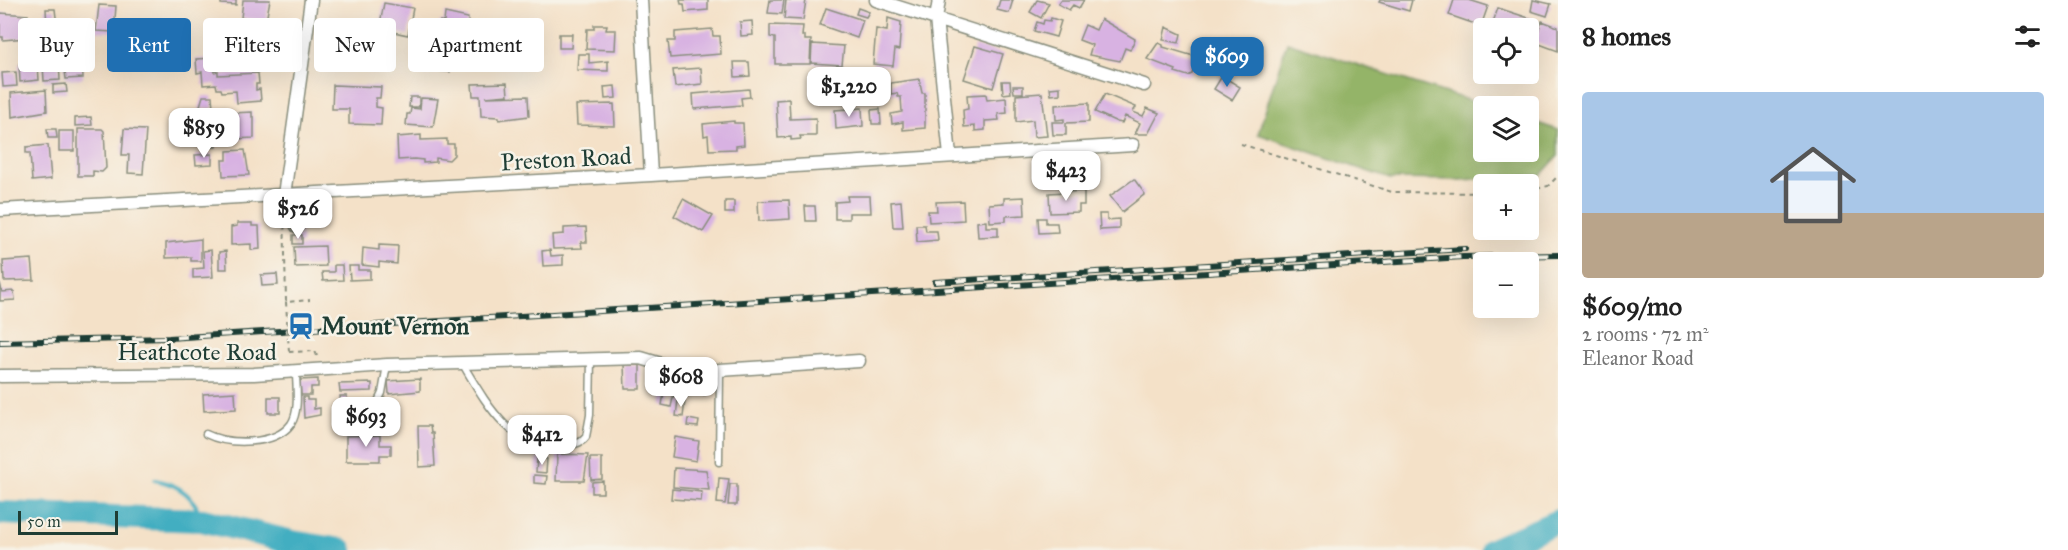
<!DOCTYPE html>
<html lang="en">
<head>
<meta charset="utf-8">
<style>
	body { margin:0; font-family:"IM FELL Great Primer",serif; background:#f6f6f6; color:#222; height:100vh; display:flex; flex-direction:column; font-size:22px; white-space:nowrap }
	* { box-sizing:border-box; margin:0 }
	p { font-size:20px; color:#767676 }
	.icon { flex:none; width:33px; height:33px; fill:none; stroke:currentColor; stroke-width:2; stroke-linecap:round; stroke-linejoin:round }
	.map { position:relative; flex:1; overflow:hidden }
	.side { display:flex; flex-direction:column; background:#fff; width:510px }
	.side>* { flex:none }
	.banner { position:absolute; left:18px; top:18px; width:570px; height:54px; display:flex; gap:12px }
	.tools { position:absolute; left:1473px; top:18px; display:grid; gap:12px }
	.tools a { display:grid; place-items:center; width:66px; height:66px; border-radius:6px; background:#fff; box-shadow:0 6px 24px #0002; font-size:30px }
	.scale { position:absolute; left:18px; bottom:15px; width:100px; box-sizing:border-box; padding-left:6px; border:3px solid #1f3d34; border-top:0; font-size:16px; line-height:21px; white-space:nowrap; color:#1f3d34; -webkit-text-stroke:4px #f7f3e8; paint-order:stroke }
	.price { position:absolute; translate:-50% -51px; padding:0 14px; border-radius:12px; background:#fff; color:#222; font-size:20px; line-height:39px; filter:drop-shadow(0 2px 3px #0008) }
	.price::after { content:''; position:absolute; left:50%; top:36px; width:18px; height:14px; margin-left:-9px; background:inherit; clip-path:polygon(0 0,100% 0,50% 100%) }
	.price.on { background:#1f6fb2; color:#fff }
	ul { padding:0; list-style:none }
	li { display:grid; align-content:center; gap:12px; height:318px; padding:0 24px }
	li span { display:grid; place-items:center; height:186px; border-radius:6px; color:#555 }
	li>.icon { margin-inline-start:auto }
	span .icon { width:108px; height:108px; fill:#fffc; stroke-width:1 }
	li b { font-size:26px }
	h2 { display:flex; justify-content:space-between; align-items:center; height:72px; padding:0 24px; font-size:26px }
	.pill { padding:0 21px; border-radius:6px; background:#fff; box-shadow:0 6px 24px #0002; font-size:21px; line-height:54px }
	.pill.on { background:#1f6fb2; color:#fff }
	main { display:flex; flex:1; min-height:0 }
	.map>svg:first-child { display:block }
</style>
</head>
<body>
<main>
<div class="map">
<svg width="1558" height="550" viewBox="0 0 1558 550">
	<rect width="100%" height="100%" fill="#f7f3e8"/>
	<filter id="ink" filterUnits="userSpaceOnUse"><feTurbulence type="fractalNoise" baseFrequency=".0167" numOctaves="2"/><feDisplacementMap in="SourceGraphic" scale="12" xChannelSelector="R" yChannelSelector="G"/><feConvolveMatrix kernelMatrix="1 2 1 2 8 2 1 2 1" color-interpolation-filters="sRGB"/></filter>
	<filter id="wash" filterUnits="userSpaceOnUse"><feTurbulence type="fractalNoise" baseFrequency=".008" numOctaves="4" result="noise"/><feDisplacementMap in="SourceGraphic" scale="24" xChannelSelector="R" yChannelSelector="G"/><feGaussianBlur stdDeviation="1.35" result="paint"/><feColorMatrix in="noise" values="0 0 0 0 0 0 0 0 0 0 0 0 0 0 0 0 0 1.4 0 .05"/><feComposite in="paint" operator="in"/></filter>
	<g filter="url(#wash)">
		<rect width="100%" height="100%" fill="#f4e1c8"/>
		<path fill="#94b467" stroke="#5a784e" stroke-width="1.5" d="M1287,42L1486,106H1484V152H1528L1529,120L1558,130V156L1541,175L1461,180L1390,179L1258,134Z"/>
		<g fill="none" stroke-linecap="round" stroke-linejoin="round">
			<path stroke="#43aec1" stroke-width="4" d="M155,480C179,484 195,496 202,520"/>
			<path stroke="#43aec1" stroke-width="24" d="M0,513L202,520L292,542L341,550
				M1492,550L1558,521"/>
		</g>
		<g id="blocks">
			<path fill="#d8b2e2" d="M221,0H236V5L221,4Z
				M243,0H270L266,21L241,18Z
				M680,0H708V10L685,12L684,4H681Z
				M770,0H784L782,14L768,13Z
				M786,0H806L803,20L784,19Z
				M1000,0H1013L1009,13L997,10Z
				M1037,0L1049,3L1041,18L1030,12Z
				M1061,0H1084L1079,8L1073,5L1069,10L1058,4Z
				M1380,0H1412L1409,11L1379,2Z
				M1454,0H1469L1488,6L1481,26L1449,15Z
				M1533,0L1551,4L1547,16L1531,11Z
				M384,3L413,8L408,35L379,29Z
				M99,5L116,6L114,32L96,31Z
				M826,8L863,20L857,38L820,25Z
				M858,8L869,12L866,17L856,14Z
				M1498,8L1532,19L1529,28H1491Z
				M46,9H55L57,26H61V31L73,32V46H51L52,27H47Z
				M0,13L28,15L26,38L3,40V37H0Z
				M445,13L468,18L467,32L455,31L454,40H443V32H439L440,21L444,22Z
				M888,18L901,22L899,50L895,49L893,66L873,64L876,29L887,31Z
				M1051,18L1061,21L1056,37L1034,31L1037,22L1043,24L1044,20L1050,21Z
				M1101,19L1135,39L1130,50L1125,48L1120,61L1089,55L1092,45L1079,40L1085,25L1096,30Z
				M752,21L753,35L741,36L740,22Z
				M1542,21L1558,27V51L1534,42Z
				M594,25H607L606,30H616L615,50L586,49L587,29H594Z
				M770,25L803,26L802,36H805V40H811L810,64H775V38L770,37Z
				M1166,27L1181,34L1179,43L1163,40Z
				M712,29L713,36H720L721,54L670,58L668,41H675V32Z
				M559,34H572L571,48H559Z
				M231,35L232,43L224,44L225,57L216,58L214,36Z
				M265,35L266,49H262L263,57L234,59L233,41L245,40V36Z
				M1158,43L1163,45V47L1197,57L1192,74L1188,76L1175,72L1176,70L1147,59Z
				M812,44L844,46L842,65L811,63Z
				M975,46L1003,54L993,88L964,79Z
				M578,54H589V63L608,61V71L577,70Z
				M213,58L214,72L218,71V75L258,73L259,84H256V90L260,89L261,101L237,103L236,91L222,92L221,89H217L216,84L203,85L202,72L197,73L196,59Z
				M82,59L83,78L66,79L64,62Z
				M49,61H59L60,80L44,81L43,64Z
				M436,61L451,62L450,72L435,71Z
				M734,62H749L750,76L735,77Z
				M30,63V66L38,65L39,80L20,82L19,64Z
				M701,68L702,84L675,87L673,70Z
				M16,72L17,86L3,87L2,73Z
				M1222,76L1240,87L1232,100L1214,89Z
				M919,79L922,93H925V128L903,130V122L892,124L891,114L902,112L901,97H898L897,93L891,94V83Z
				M1002,81H1010L1011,93L1003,94Z
				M507,83L508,95L486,97L528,96L529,116L499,120V117L481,116L480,96H473L472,84Z
				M66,84L67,92L53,93V85Z
				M333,85L381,87L380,98H376V107L382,108L381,125L349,124V109H332Z
				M615,86L616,98L605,99L604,87Z
				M1013,86H1023V93H1014Z
				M1060,87V94L1051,95L1050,88Z
				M749,89L750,97L741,98L742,105L694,109L693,94Z
				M46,90L47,111L12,117L11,93Z
				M1042,93L1047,136L1034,137L1033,120L1016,122V95Z
				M986,94L987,100L1006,98L1007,113L998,114L999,120L985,121V130L975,131V126L964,127L963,110L968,109L967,95Z
				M1105,94L1136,107L1133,112L1143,116L1147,108L1159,113L1148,134H1135L1140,123L1125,116L1122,123L1117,122L1095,112Z
				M203,96H212L213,108L199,109Z
				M410,97H419V107H409Z
				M421,98L438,99L433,127L406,125L407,114H410L411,108L420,109Z
				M789,99L790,119L816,118V136H800L801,139L791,140V137L778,138L776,100Z
				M1089,103V122L1066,123V135H1053L1052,122H1064V119L1056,120L1055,105Z
				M614,104L615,126L577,125L576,105Z
				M862,108L863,126L836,129L835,110Z
				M880,109L881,124H872L871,110Z
				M252,112V117H254V138L234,139L232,113Z
				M91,117L92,125L75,126V118Z
				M734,121V123H743L744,145L736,146V149L709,150L708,135L704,136L703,124Z
				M47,129H56L57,138H48Z
				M78,129H102L104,131L106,168L102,172L93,171V176H78Z
				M124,129L146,130L143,174L128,173L129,155H122Z
				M59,131H74V151H59Z
				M215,132L216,147L201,148L200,133Z
				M421,135V140L447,139V144H454V155L449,160L436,158V162L423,163V160L414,159L398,160L397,137Z
				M48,145L51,179L32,181L30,153H26V147Z
				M245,150L249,175L223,176L222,160H227V151Z
				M212,154V164L196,165L195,155Z
				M1134,179L1145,194L1122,212L1110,196Z
				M1084,191V205H1079V212L1050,213L1049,193Z
				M847,196H870L871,213H849V219H835V202L848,201Z
				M1024,197L1025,215L1006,216V221L990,222L989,204L1004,203V198Z
				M683,199L713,216L703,232L674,216Z
				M789,200L790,219L759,221L758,201Z
				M725,201H734V213H725Z
				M901,201L903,227H893L891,202Z
				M963,201L964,220L929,222L928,211H937L936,202Z
				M805,206H815L816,221H806Z
				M1099,214H1107V220L1119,219V229L1100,230Z
				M1038,218H1046V223H1057L1058,232L1039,233Z
				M290 226a7 7 0 1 1 14 0a7 7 0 1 1-14 0Z
				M986,221V227H998V236L978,237L977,222Z
				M237,223H252V226H259L260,249L251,250V244L231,245V227L237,226Z
				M916,225H925L926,231H937L938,240L917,242Z
				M586,227L587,242H581L582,248L553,249L552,235L564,234V228Z
				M293,235H302V244H293Z
				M201,239V261H191V257L166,258V243Z
				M379,245L398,246L397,264L379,262V267L362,265L363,248L379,250Z
				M325,246L326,266L295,267L294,247Z
				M211,250L213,277L193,278V269L204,268L203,251Z
				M550,250L551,256L563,255V265L543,266L542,251Z
				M226,251L227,269H219V252Z
				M32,259L34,280L4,281L3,261Z
				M334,265H342L343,280L323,281L322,272H334Z
				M349,266H358V270H370V279L350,280Z
				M277,274L278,285L262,286L261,275Z
				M0,283L2,292L14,291L15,300L0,301Z
				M624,365H640V389H625Z
				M318,379V387H311V395H301L300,380Z
				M420,379V391L389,394L388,381Z
				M666,382L676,384L671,407L662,405Z
				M372,383V391L340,392L339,384Z
				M705,384V395L679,396V385Z
				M235,392L236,409L204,411L203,394Z
				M340,396H347L349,410H341Z
				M268,397H280V413H268Z
				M303,397H307V400H314V409L320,408V415L304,418Z
				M678,400L685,401L683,417L676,416Z
				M688,419L699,421L698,427L687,426Z
				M418,426H430L431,433H433L435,466L419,467Z
				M380,435V445H391V455H380V461H346V436Z
				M675,437L699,441L696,461L672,457Z
				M557,454L588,455L584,481H556Z
				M537,458L547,459L546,473L536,472Z
				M590,458H602V479L591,480Z
				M674,468L706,470L709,490L673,487Z
				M534,475L547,476L546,484L534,483Z
				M719,478L729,479L725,504L717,503Z
				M603,481V493H592V482Z
				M730,484H737V505H728Z
				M672,489L702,492L701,501L671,499Z"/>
		</g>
	</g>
	<g filter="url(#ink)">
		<use href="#blocks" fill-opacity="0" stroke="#8a8f7e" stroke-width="1.5"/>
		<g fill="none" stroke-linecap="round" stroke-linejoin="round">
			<defs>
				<path id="lane" d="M462,363C485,401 510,450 560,446C570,445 580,445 586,437L590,415L591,359
					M367,433L371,416L382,393L387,365
					M206,434C228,445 275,446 291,424C300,411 296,387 296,372
					M719,462L720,371"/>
				<path id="street" d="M641,0L651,175
					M876,0L1144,85
					M939,0L936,19L950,156
					M284,195L311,0
					M0,210L651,175L1133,145
					M0,376L254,374L387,365L641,358L688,372L859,361"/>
			</defs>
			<use href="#lane" stroke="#8a8f7e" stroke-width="9"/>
			<use href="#street" stroke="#8a8f7e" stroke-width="15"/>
			<path stroke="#8a8f7e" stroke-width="2" stroke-dasharray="4.5 4.5" stroke-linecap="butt" d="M1241,144L1392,192L1484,193
				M1528,191L1548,186L1558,176
				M284,207L286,302L310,300
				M289,352L315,351L317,356"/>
			<use href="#lane" stroke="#fff" stroke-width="6"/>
			<use href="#street" stroke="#fff" stroke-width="12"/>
			<defs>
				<path id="rail" d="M935,282L1465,249
					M0,342L169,338L1463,257L1558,255"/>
			</defs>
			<use href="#rail" stroke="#1f3d34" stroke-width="6"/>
			<use href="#rail" stroke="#f7f3e8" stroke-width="4" stroke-dasharray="11" stroke-linecap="butt"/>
			<path stroke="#8a8f7e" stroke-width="2" stroke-dasharray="4.5 4.5" stroke-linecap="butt" d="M286,302L289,352"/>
		</g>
	</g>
	<defs>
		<symbol id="station-bare" viewBox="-9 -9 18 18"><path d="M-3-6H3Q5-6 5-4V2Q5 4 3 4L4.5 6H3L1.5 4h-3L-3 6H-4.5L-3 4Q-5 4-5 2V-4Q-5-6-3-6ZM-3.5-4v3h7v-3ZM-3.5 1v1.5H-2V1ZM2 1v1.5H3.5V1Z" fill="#1f6fb2" stroke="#f7f3e8" stroke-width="2.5" paint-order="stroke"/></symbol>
	</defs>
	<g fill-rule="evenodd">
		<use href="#station-bare" x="282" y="307" width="38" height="38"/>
	</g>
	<g text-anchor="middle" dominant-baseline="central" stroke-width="5" stroke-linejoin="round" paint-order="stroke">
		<g font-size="24" fill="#1f3d34" stroke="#f7f3e8">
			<text transform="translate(566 159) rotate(-3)">Preston Road</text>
			<text x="197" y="352">Heathcote Road</text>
		</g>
		<g font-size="24" font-weight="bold" fill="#1f3d34" stroke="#f7f3e8" text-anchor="start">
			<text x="321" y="326">Mount Vernon</text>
		</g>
	</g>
</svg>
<div class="tools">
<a><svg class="icon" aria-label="locate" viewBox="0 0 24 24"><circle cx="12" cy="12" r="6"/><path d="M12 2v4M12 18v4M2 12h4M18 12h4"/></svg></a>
<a><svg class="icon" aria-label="layers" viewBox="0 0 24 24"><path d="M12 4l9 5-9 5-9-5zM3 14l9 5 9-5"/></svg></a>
<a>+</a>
<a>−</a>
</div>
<div class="scale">50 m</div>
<b class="price on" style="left:1227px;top:88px">$609</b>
<b class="price" style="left:849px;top:118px">$1,220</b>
<b class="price" style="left:204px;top:159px">$859</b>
<b class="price" style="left:1066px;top:202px">$423</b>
<b class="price" style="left:298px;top:240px">$526</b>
<b class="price" style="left:681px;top:408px">$608</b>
<b class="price" style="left:366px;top:448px">$693</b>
<b class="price" style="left:542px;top:466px">$412</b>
<div class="banner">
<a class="pill">Buy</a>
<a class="pill on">Rent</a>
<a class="pill">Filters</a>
<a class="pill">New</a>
<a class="pill">Apartment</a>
</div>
</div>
<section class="side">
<h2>8 homes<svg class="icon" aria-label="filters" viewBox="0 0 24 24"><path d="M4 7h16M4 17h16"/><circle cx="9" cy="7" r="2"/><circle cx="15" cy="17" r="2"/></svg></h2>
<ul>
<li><span style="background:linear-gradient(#a9c7e8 65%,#b9a48a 0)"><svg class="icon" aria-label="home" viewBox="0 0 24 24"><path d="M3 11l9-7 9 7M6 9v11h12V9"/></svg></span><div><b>$609/mo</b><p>2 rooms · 72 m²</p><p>Eleanor Road</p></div></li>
</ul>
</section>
</main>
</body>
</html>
